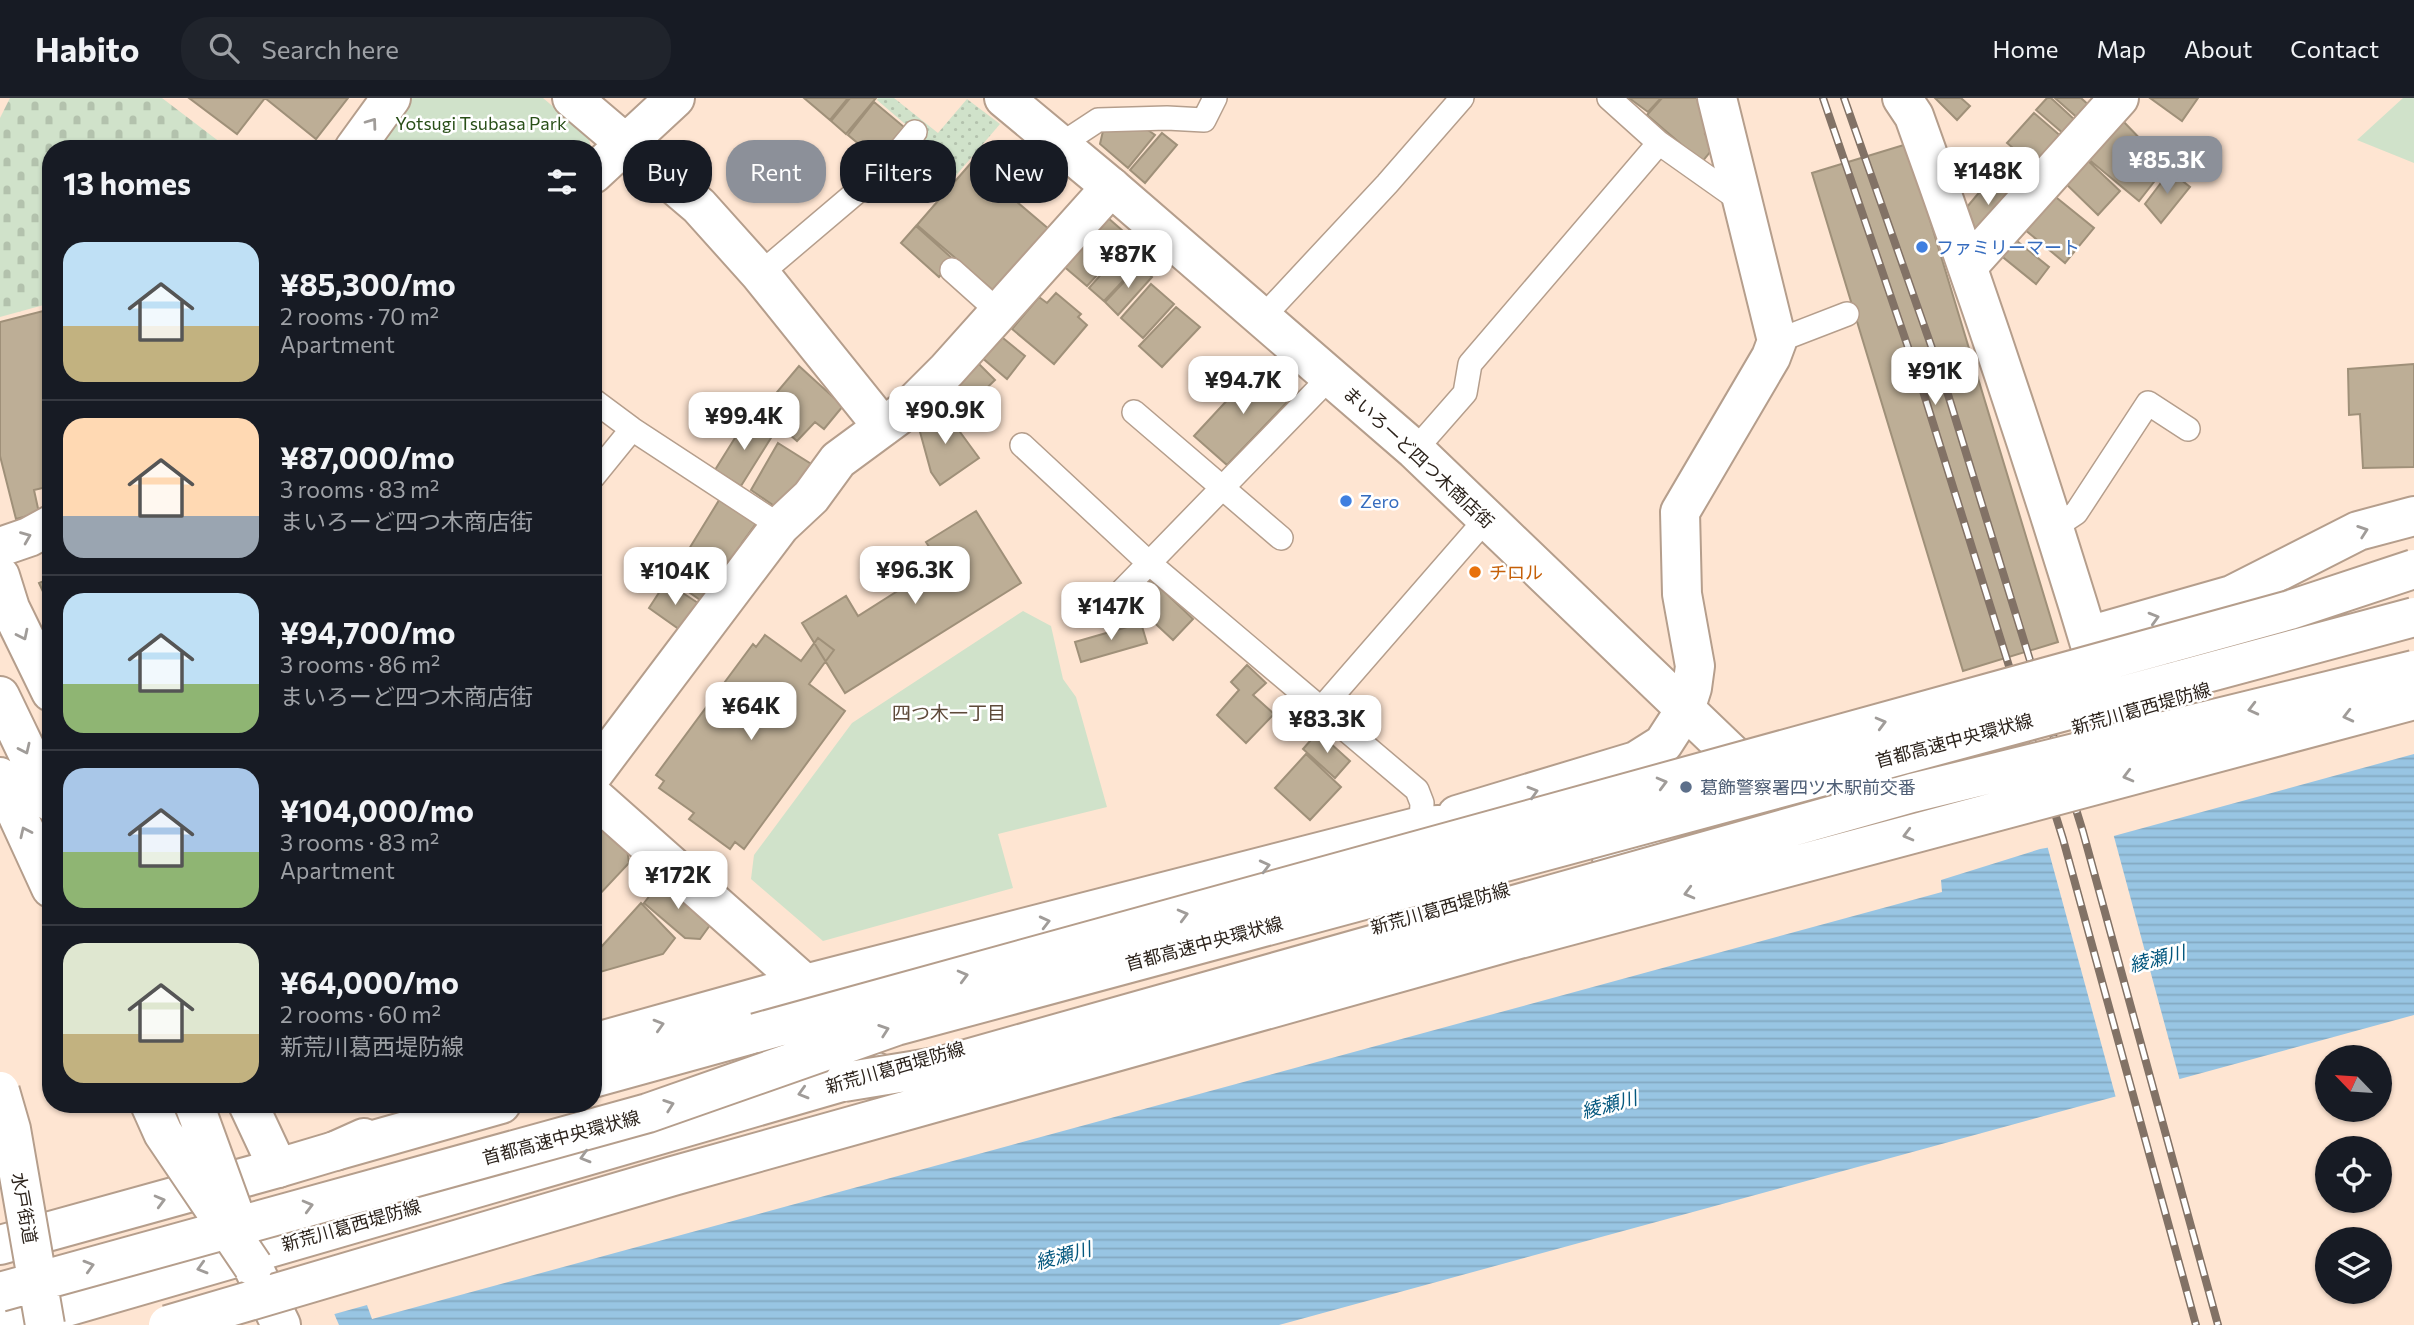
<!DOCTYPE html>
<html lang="en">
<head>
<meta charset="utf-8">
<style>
	body { margin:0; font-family:Commissioner,"Noto Sans JP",sans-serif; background:#20242c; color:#f1f3f6; height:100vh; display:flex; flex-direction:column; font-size:26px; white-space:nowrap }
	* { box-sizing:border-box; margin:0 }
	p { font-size:23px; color:#9ea1a6 }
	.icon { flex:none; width:38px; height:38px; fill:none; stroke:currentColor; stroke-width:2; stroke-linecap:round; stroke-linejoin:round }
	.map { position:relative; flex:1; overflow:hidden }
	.sheet { position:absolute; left:42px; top:42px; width:560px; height:973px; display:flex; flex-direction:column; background:#171b24; border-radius:28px; box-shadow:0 2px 5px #0004 }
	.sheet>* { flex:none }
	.top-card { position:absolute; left:623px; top:42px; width:665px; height:63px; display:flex; gap:14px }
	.needle { width:46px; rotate:295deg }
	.controls { position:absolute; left:2315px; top:947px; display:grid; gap:14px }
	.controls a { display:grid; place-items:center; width:77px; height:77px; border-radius:50%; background:#171b24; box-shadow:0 2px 5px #0004; font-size:35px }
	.price { position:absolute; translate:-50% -60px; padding:0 16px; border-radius:14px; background:#fff; color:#222; font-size:23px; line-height:46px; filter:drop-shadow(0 2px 4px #0008) }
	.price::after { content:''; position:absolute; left:50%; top:42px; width:21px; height:16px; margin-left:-10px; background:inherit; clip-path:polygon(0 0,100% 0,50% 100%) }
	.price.selected { background:#8c9099; color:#fff }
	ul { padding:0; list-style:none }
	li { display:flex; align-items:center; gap:21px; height:175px; padding:0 21px }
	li+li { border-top:2px solid #363941 }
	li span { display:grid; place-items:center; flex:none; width:196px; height:140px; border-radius:21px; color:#555 }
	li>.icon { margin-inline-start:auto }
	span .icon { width:84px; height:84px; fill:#fffc; stroke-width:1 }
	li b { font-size:30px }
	h2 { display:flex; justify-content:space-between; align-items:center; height:84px; padding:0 21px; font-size:30px }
	.pill { padding:0 24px; border-radius:28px; background:#171b24; box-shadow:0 2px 5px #0004; font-size:24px; line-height:63px }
	.pill.selected { background:#8c9099; color:#fff }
	header { display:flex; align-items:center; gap:42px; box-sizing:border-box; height:98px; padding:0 35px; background:#171b24; border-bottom:2px solid #363941 }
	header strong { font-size:33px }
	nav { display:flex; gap:38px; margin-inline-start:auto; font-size:24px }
	.search { width:490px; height:63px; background:#20242c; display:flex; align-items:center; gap:18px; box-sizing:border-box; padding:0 24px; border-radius:28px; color:#9ea1a6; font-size:26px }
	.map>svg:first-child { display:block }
</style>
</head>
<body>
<header>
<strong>Habito</strong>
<div class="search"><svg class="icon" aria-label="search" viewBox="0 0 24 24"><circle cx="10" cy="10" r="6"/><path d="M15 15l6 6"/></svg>Search here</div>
<nav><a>Home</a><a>Map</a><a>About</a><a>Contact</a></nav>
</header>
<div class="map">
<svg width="2414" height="1227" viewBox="0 0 2414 1227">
	<defs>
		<pattern id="grass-dots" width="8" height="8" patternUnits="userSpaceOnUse" patternTransform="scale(1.75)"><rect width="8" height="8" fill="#d0e2ca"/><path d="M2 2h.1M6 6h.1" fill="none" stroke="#b3c2ad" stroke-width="1.8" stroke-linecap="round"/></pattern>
		<pattern id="cemetery-stones" width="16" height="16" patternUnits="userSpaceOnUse" patternTransform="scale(1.75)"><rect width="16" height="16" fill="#d0e2ca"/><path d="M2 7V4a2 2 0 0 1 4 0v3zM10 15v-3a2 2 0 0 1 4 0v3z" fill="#b3c2ad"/></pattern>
		<pattern id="water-rules" width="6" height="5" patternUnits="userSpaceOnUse" patternTransform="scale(1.75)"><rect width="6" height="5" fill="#98c5e3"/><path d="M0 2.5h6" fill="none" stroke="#83a9c2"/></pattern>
	</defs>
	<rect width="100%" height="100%" fill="#fee5d2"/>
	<path fill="url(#grass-dots)" d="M878,0H894L938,35L967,1L1000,26L953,81L911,47L918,37L877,2Z"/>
	<path fill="url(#cemetery-stones)" d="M10,0H162L229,51H51V205L0,219V20Z"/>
	<path fill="#d0e2ca" d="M408,0H543L588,38L591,49L589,51H371Z
		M2403,0H2414V65L2357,42Z
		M1023,513L1051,528L1063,581L1076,599L1107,709L998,736L1013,790L823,843L751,781L754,757L852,625Z"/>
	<path fill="url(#water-rules)" d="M2414,656V917L1279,1227H295L367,1207L372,1221L1942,794L1941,782L2040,751L2110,739Z"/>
	<path fill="#fee5d2" d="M2113,735L2180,983L2116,1000L2047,747Z
		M333,1213L339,1227H292L294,1224Z"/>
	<path fill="#bdae96" stroke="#9f9079" stroke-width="2" d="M189,0H265L237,36Z
		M265,0H348L316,41Z
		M804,0H848L830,22Z
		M850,0H876L846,36L831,23Z
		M1629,0H1661L1648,14Z
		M1662,0H1700L1709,33L1705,36L1714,49L1702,64L1647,17Z
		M1935,0H1961L1970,8L1957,22Z
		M2047,0H2051L2076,23L2064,36L2036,12Z
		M2055,0H2081L2092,10L2081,23Z
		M2150,0H2198L2182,23Z
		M874,4L910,34L883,66L848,37Z
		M2034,15L2063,40L2037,70L2007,45Z
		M2121,21L2148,49L2168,66L2139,103L2087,60Z
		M1145,30L1155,37L1128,70L1100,46L1103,33Z
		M1162,35L1177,47L1145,85L1130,72Z
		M1907,46L2058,544L1963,573L1812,75Z
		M908,49L947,80L928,103L890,71Z
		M2084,59L2120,93L2098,117L2063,83Z
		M971,65L1056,137L1003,201L917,127Z
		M2170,73L2190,89L2161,125L2145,106Z
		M1987,85L1995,92L1999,88L2013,100L1981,136L1975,131L1967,109Z
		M2052,96L2094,130L2065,165L2024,131Z
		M1099,112L1131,140L1087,188L1055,161Z
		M916,128L954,162L939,179L901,145Z
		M2012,139L2049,169L2036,186L1999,156Z
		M1122,153L1138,167L1104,203L1089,190Z
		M1139,168L1152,179L1118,217L1105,204Z
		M1151,186L1174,206L1143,240L1121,220Z
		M1056,195L1081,216L1078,219L1087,227L1054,266L1012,231L1039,199L1047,205Z
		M1176,209L1200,229L1162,269L1139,248Z
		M51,211V388L34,392L39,415L16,421L0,358V224Z
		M998,236L1025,258L1007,281L980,258Z
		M974,261L995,282L965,311L944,291Z
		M2414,266V369L2363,370L2360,316L2349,317L2348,271Z
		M799,268L843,308L824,331L815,324L797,343L762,312Z
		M1258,269L1292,299L1227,367L1194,338Z
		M941,308L979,360L940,387L931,374L917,323Z
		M748,319L774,335L741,388L715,372Z
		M778,345L816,369L780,412L751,392Z
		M721,399L758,423L742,445L747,448L727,478L689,451Z
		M976,413L1021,485L845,595L802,525L846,498L858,518L940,466L926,444Z
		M686,456L720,480L703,504L669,480Z
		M51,480V496L45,498L39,485Z
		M1151,481L1193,521L1173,542L1130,502Z
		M666,484L701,507L683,534L649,510Z
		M1141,525L1147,545L1081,564L1075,544Z
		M765,537L801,563L818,540L834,552L809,586L845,613L744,751L735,744L730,751L689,721L694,715L659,690L664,683L656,677L753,546L756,549Z
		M1247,567L1266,585L1253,597L1274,616L1246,645L1217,617L1239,592L1231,584Z
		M1318,634L1350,663L1335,680L1303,651Z
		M1306,656L1341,689L1310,722L1275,690Z
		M602,729L627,751L629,765L599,797L593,792V739Z
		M664,779L713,823L700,841L685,840L644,805Z
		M641,805L675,840L663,856L593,876V858Z"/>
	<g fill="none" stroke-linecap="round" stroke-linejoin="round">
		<defs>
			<path id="lane" d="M1609,0L1659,45L1741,103
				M1060,47L1098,22L1167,20L1204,22L1215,0
				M952,172L1000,215
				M760,176L885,70L915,34
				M1263,219L1387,86L1462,0
				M1777,243L1847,216
				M593,302L632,331L780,428
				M1134,314L1281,440
				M1022,347L1149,465L1417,692L1422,705L1421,728
				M1415,352L1465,295L1470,266L1659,45
				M593,379L632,331
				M2055,429L2076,415L2148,305L2188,331
				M1122,493L1331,278
				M1320,612L1487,420"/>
			<path id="street" d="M572,0L699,108L760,176L883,329
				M1902,0L1914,18C1983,209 2047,401 2105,596
				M354,51L391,0
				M593,76L675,0
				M1968,168L2119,0
				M0,449L29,439L51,427
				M0,478L10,510L51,594
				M2088,538L2232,497L2358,433L2414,418
				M1685,612L1692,590L1695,568L1682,496L1680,414L1771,259L1777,243L1717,0
				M593,676L780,428L811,399L838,362L910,309L947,272L1111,89
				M593,698L805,886
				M248,1006L278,1070"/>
			<path id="secondary" d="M1004,0L1111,89L1415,352L1760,683
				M1457,717L1636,663L1663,646L1685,612
				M1612,760L1938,667
				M593,945L805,886L1421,728L1491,724
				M0,1147L278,1070L335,1053L364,1040
				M4,1227L876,974"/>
			<path id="highway" d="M0,598L51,704
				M0,679L51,790
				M593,980L756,935
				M335,1053L501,1006
				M253,1169L281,1227"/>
		</defs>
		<use href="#lane" stroke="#b59e8c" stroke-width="26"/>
		<use href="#street" stroke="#b59e8c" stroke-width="42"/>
		<use href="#secondary" stroke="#b59e8c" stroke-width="42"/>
		<use href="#highway" stroke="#b59e8c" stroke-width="42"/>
		<use href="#lane" stroke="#fff" stroke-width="23"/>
		<use href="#street" stroke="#fff" stroke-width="38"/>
		<use href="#secondary" stroke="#fff" stroke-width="38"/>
		<use href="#highway" stroke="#fff" stroke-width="38"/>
		<defs>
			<path id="rail" d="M1823,0L1923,293L2063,741L2196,1227
				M1844,0L1946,290L2083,734L2218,1227"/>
		</defs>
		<use href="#rail" stroke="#827266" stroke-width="8"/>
		<use href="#rail" stroke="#fff" stroke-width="5" stroke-dasharray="16" stroke-linecap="butt"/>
		<defs>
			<path id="highway-bridge" d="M756,935L2290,512L2414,471
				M844,984L942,968L1912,695L2414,572
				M0,993L11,1031L45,1227
				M150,1006L163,1035L253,1168
				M194,1006L234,1116
				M0,1194L648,1015L896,928L2414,519
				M168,1227L673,1078L1508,844L2414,602"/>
		</defs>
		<use href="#highway-bridge" stroke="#b59e8c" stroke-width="42" stroke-linecap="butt"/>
		<use href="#highway-bridge" stroke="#fff" stroke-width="38"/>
	</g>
	<defs><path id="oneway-chevron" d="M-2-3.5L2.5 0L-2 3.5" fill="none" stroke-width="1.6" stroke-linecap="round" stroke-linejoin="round" transform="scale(1.75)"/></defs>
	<g stroke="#a09c99">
		<use href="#oneway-chevron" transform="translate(372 25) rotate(-54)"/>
		<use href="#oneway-chevron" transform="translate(2363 433) rotate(-19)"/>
		<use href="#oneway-chevron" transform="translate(26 439) rotate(-22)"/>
		<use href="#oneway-chevron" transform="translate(2154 520) rotate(-16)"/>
		<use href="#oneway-chevron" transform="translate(23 537) rotate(64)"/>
		<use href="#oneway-chevron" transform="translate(2253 611) rotate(166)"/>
		<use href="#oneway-chevron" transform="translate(2348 618) rotate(166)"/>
		<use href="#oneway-chevron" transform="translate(1881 625) rotate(-15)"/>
		<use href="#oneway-chevron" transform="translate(25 651) rotate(65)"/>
		<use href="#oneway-chevron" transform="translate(2128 678) rotate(165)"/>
		<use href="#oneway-chevron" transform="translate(1662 685) rotate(-15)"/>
		<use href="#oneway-chevron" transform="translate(1533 694) rotate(-17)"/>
		<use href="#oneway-chevron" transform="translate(25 734) rotate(-115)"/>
		<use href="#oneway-chevron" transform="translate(1908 737) rotate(165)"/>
		<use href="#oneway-chevron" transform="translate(1265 768) rotate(-14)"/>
		<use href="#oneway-chevron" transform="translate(1689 795) rotate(165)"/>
		<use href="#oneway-chevron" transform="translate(1183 817) rotate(-15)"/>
		<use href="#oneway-chevron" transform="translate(1045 824) rotate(-14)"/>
		<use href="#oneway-chevron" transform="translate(963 878) rotate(-15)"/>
		<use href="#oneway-chevron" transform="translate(659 927) rotate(-16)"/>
		<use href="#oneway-chevron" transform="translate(884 932) rotate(-19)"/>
		<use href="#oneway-chevron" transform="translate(803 995) rotate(164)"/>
		<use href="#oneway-chevron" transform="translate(669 1007) rotate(-19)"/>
		<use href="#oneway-chevron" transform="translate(585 1059) rotate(164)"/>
		<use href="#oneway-chevron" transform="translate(160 1103) rotate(-15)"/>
		<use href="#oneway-chevron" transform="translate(308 1108) rotate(-15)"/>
		<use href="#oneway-chevron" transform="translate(89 1168) rotate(-16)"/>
		<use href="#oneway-chevron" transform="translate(202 1170) rotate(164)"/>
	</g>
	<g fill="#3f7fe0" stroke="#fff" stroke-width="2.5">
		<circle cx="1922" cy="149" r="7"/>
		<circle cx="1346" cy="403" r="7"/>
	</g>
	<circle fill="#e8710a" stroke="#fff" stroke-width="2.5" cx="1475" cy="474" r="7"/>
	<circle fill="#5c6f8a" stroke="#fff" stroke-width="2.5" cx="1686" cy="689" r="7"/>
	<g text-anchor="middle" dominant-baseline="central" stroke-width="5" stroke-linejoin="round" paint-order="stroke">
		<g font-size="18" fill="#294f18" stroke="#fff">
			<text x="481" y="25">Yotsugi Tsubasa Park</text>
		</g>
		<g font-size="18" fill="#366cbe" stroke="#fff" text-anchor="start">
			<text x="1936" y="149">ファミリーマート</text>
			<text x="1360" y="403">Zero</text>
		</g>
		<g font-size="18" fill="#2c231c" stroke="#fff">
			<text transform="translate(1419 359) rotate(43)">まいろーど四つ木商店街</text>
			<text transform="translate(2141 610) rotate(-16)">新荒川葛西堤防線</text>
			<text transform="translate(1954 642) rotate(-15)">首都高速中央環状線</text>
			<text transform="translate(1440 810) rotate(-16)">新荒川葛西堤防線</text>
			<text transform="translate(1204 845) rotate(-15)">首都高速中央環状線</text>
			<text transform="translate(895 969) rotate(-16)">新荒川葛西堤防線</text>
			<text transform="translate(561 1039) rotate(-15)">首都高速中央環状線</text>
			<text transform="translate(25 1110) rotate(80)">水戸街道</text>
			<text transform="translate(351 1127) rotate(-16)">新荒川葛西堤防線</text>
		</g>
		<g font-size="18" fill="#c56008" stroke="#fff" text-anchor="start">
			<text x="1489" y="474">チロル</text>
		</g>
		<g font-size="18" fill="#4e5e75" stroke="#fff" text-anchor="start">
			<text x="1700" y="689">葛飾警察署四ツ木駅前交番</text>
		</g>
		<g font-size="19" fill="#5e4a3a" stroke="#fff">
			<text x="949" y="614">四つ木一丁目</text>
		</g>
		<g font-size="19" font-style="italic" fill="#04577e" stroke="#fff">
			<text transform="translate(2157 860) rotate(-14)">綾瀬川</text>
			<text transform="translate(1609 1006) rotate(-15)">綾瀬川</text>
			<text transform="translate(1063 1157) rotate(-15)">綾瀬川</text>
		</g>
	</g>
</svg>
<div class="controls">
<a><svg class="needle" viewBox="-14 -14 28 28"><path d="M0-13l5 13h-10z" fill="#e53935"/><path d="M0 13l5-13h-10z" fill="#9ea1a6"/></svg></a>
<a><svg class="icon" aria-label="locate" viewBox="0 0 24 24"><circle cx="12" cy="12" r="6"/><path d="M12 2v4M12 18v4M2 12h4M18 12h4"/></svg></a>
<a><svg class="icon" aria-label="layers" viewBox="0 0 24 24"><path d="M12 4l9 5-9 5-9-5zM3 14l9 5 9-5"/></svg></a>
</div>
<b class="price selected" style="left:2167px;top:98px">¥85.3K</b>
<b class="price" style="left:1988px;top:109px">¥148K</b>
<b class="price" style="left:1128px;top:192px">¥87K</b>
<b class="price" style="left:1935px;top:309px">¥91K</b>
<b class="price" style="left:1243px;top:318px">¥94.7K</b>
<b class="price" style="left:945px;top:348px">¥90.9K</b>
<b class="price" style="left:744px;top:354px">¥99.4K</b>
<b class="price" style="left:915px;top:508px">¥96.3K</b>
<b class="price" style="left:675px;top:509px">¥104K</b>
<b class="price" style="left:1111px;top:544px">¥147K</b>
<b class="price" style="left:751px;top:644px">¥64K</b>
<b class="price" style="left:1327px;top:657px">¥83.3K</b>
<b class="price" style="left:678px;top:813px">¥172K</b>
<div class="top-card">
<a class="pill">Buy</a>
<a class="pill selected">Rent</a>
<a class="pill">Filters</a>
<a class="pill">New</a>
</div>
<section class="sheet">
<h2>13 homes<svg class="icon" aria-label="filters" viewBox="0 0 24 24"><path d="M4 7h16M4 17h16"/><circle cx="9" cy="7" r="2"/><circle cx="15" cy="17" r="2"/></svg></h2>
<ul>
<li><span style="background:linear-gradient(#bfe0f5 60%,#c2b280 0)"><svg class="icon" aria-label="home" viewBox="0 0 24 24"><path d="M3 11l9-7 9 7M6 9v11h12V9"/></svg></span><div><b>¥85,300/mo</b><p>2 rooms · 70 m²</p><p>Apartment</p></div></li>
<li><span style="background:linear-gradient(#ffd9b3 70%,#9aa5b1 0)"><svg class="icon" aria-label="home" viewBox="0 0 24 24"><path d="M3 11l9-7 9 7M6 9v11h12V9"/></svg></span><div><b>¥87,000/mo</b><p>3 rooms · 83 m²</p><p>まいろーど四つ木商店街</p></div></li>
<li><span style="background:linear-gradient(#bfe0f5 65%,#8fb573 0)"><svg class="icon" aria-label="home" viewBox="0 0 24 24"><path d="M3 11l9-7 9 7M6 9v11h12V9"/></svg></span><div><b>¥94,700/mo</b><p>3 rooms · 86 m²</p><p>まいろーど四つ木商店街</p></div></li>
<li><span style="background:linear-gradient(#a9c7e8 60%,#8fb573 0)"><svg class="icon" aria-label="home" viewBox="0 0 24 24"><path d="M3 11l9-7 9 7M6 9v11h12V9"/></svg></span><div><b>¥104,000/mo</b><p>3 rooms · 83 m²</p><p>Apartment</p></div></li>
<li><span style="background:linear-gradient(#dfe7d0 65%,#c2b280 0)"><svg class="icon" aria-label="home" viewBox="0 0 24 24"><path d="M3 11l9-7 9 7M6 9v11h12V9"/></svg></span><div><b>¥64,000/mo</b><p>2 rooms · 60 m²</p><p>新荒川葛西堤防線</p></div></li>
</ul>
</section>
</div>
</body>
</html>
